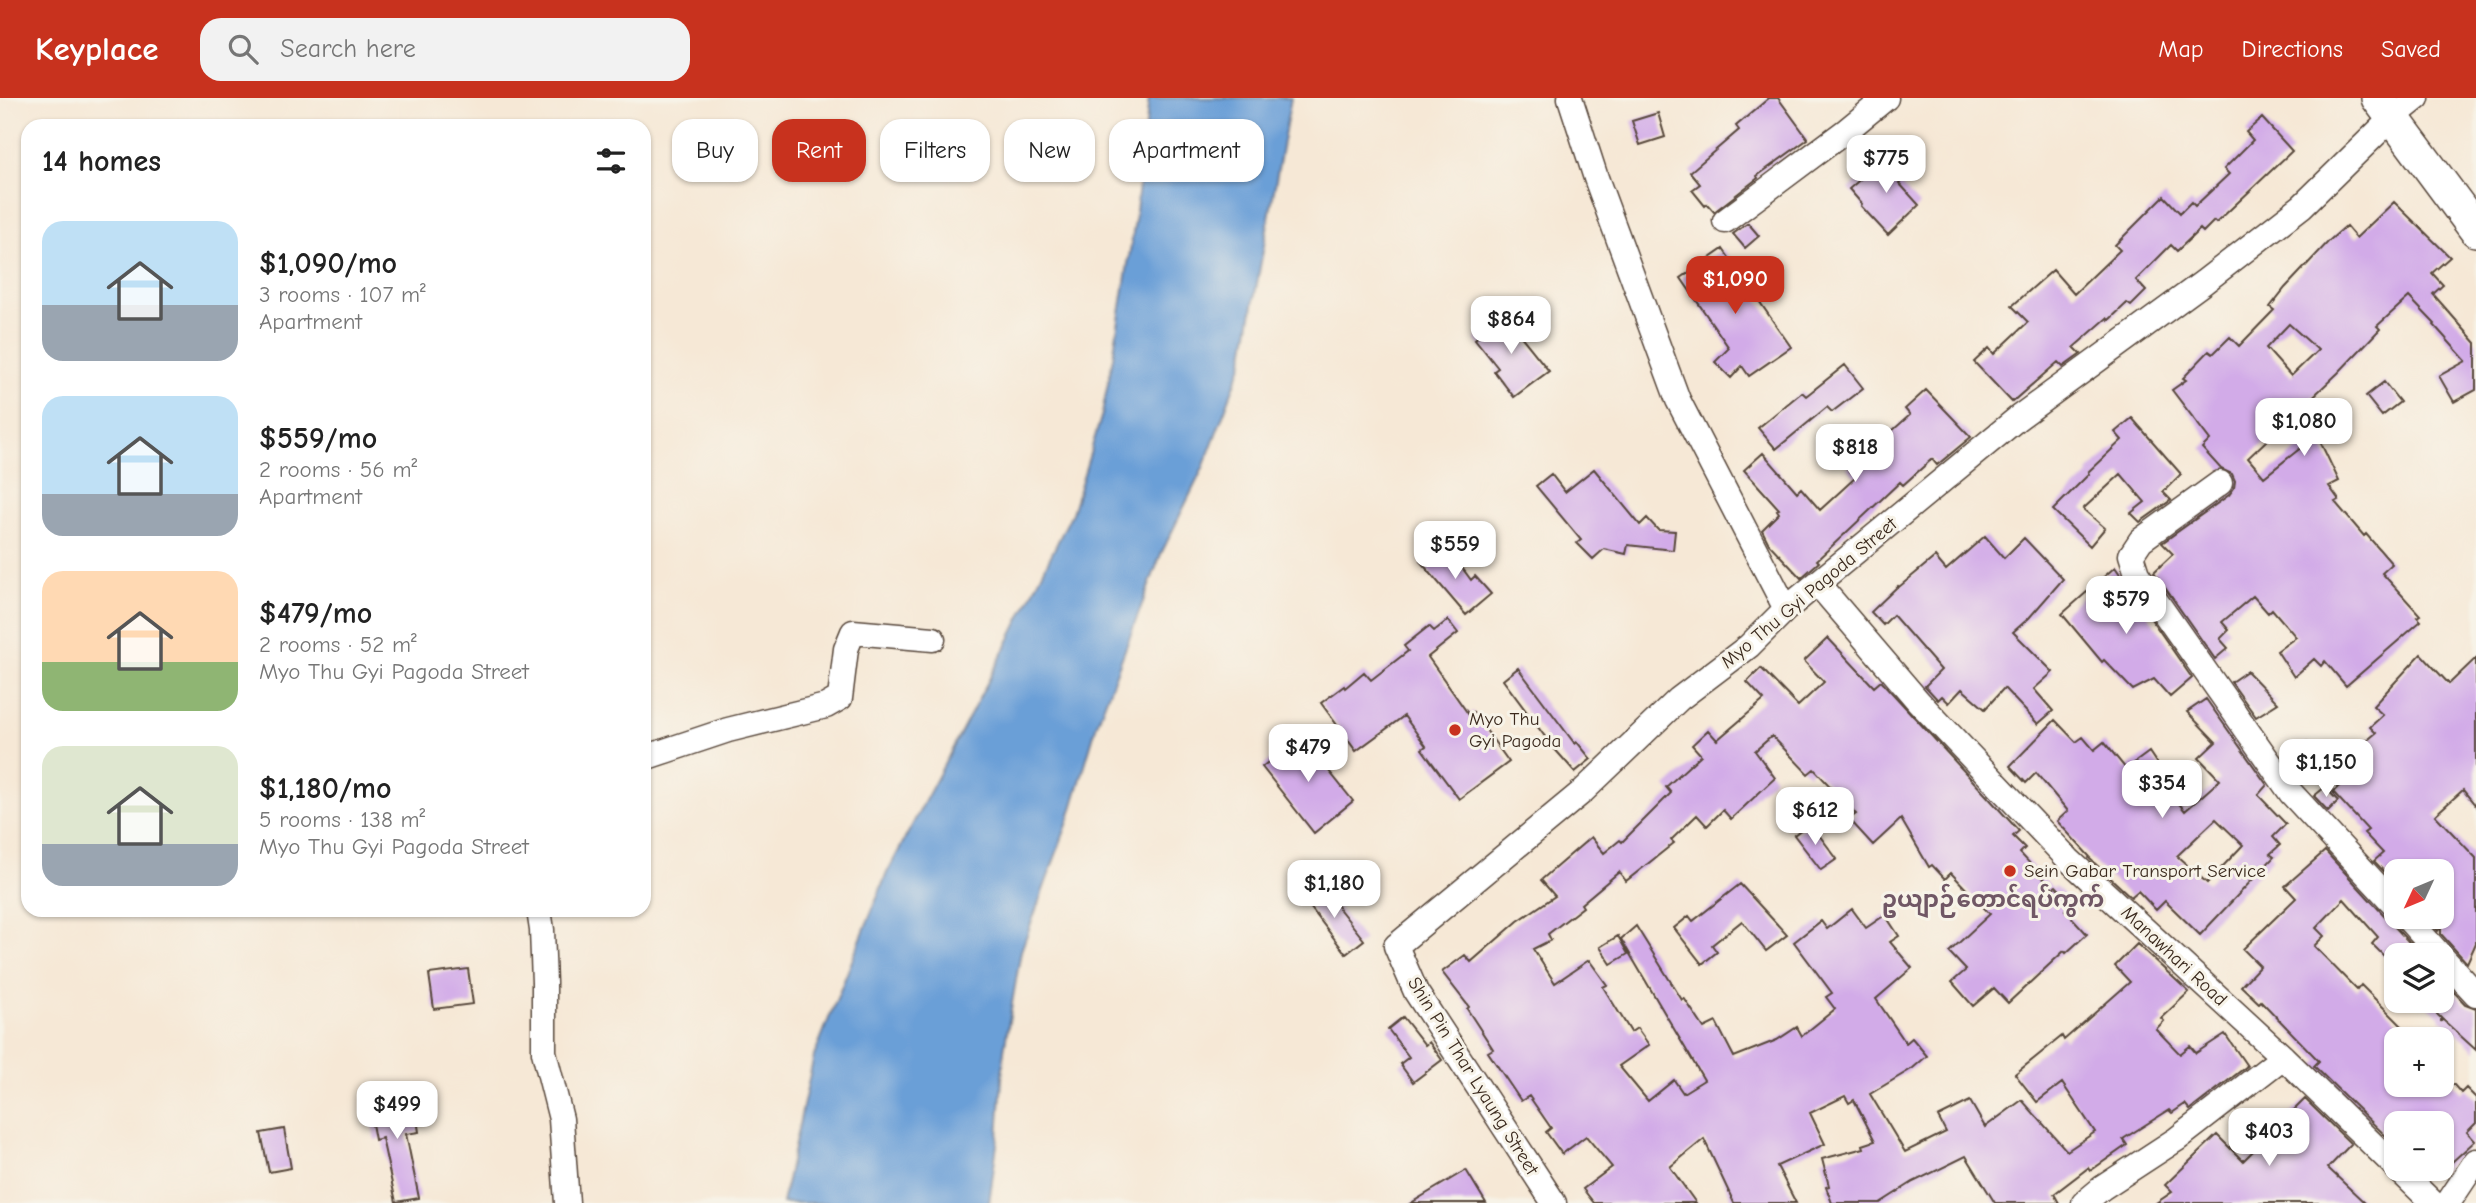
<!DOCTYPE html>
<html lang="en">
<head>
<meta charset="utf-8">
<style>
	body { margin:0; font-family:"Comic Neue","Noto Sans Myanmar",sans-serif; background:#f2f2f2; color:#222; height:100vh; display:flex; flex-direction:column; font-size:26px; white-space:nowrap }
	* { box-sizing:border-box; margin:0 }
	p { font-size:23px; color:#767676 }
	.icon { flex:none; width:38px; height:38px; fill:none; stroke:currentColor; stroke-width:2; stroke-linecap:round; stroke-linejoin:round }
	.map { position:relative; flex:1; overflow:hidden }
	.details { position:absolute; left:21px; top:21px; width:630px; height:798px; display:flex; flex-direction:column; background:#fff; border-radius:21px; box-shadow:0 2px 5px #0004 }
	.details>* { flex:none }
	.banner { position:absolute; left:672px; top:21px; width:665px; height:63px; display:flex; gap:14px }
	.needle { width:46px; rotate:226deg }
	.tools { position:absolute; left:2384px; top:761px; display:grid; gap:14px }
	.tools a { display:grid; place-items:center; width:70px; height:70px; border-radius:14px; background:#fff; box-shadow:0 2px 5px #0004; font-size:35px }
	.price { position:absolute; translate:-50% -60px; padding:0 16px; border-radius:14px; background:#fff; color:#222; font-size:23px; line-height:46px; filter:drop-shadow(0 2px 4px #0008) }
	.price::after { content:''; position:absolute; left:50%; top:42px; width:21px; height:16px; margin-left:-10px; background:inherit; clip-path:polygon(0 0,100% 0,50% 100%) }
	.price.active { background:#c8321e; color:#fff }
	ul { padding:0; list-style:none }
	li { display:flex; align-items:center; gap:21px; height:175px; padding:0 21px }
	li span { display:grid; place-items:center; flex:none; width:196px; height:140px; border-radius:21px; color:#555 }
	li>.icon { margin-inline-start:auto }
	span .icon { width:84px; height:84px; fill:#fffc; stroke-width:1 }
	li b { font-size:30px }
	h2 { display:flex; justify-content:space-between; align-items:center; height:84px; padding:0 21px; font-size:30px }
	.chip { padding:0 24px; border-radius:21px; background:#fff; box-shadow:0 2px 5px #0004; font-size:24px; line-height:63px }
	.chip.active { background:#c8321e; color:#fff }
	header { display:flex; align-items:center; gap:42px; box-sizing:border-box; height:98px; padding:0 35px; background:#c8321e; color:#fff }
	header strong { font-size:33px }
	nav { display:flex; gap:38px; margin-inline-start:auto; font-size:24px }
	.search { width:490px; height:63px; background:#f2f2f2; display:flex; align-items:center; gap:18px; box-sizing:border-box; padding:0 24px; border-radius:21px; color:#767676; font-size:26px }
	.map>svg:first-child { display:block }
</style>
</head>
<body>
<header>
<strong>Keyplace</strong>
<div class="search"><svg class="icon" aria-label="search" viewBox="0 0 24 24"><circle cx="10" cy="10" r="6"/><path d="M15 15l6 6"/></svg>Search here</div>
<nav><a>Map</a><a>Directions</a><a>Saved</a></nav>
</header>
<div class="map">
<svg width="2476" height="1105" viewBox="0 0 2476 1105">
	<rect width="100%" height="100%" fill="#f7f3e8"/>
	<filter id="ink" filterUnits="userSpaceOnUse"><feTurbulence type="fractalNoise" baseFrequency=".0143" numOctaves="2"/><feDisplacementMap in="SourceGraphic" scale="14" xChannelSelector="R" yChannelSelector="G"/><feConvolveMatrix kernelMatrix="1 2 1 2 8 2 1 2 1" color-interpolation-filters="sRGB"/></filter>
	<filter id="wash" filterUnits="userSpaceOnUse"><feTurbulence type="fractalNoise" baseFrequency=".00686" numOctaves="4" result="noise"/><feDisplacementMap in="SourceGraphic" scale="28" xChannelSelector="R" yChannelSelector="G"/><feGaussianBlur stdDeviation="1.57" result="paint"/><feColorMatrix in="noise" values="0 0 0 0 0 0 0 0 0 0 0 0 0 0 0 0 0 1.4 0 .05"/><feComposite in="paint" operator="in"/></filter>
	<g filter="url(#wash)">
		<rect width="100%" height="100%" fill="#f6e8d6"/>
		<path fill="#6b9fd7" stroke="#53647a" stroke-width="2" d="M1149,0H1291L1242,267L1203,370L1161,456L1097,626L1069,721L1021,853L1004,952L998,1039L989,1105H782L814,958L887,775L1005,551L1072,415L1102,316L1113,259L1135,122Z"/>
		<g id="blocks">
			<path fill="#d2abe8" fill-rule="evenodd" d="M1769,0H1778L1808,41L1757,78L1758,80L1714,114L1707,106L1705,108L1692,92L1700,86L1690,74L1739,32L1736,28Z
				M1658,15L1665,39L1640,47L1632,23Z
				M2262,20L2292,53L2216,125L2214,123L2203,134L2200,131L2177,153L2171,147L2136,182L2146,193L2131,208L2127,205L2109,222L2107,220L2074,249L2081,256L2063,269L2058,264L2012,304L1974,264L1989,250L1994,256L2028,224L2012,208L2053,172L2074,196L2120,152L2115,147L2164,98L2180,115L2191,104L2195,108L2229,76L2224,71L2253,42L2246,34Z
				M1897,57L1912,74L1899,85L1919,107L1888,137L1861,108L1862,106L1849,91L1872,71L1875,76Z
				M2394,104L2450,159L2432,175L2443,187L2433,196L2476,245V292L2454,304L2439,278L2466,263L2434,227L2435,226L2409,199L2377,228L2380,231L2338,275L2248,360L2264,379L2317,337L2339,383L2329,388L2339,402L2335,404L2364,438L2366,436L2392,466L2382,475L2420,517L2417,519L2421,523L2346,588L2325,563L2321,568L2314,561L2294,579L2277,553L2296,539L2272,511L2268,515L2253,498L2222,524L2229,532L2220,541L2228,550L2215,561L2154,474L2173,456L2162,445L2229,397L2234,390L2235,383L2232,376L2221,371L2202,350L2210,342L2172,292L2186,282L2183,280L2209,253L2213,256L2230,239L2239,248L2274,212L2270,209L2285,190L2330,142L2346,128L2356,140ZM2289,226L2318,252L2291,278L2266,250Z
				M1748,125L1759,138L1745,150L1733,136Z
				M1723,151L1791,249L1749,278L1742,268L1731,280L1715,264L1729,250L1681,180Z
				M1504,217L1549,273L1514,299L1494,273L1498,270L1475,241Z
				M1845,267L1863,290L1832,314L1827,309L1776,351L1758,330L1802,294L1806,298Z
				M2384,284L2400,304L2382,318L2366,298Z
				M1926,292L1971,339L1937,367L1932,361L1903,387L1900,384L1817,462L1819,464L1801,480L1769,446L1762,432L1779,415L1777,412L1779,411L1744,372L1763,355L1797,394L1801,390L1820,412L1856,379L1847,370L1863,354L1865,357L1910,317L1905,311Z
				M2132,320L2181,376L2163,394L2171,402L2140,424L2131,415L2145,404L2121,376L2083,411L2105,430L2090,448L2053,412L2089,376L2088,374L2122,342L2115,334Z
				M1594,371L1640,427L1647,420L1658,432L1675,433L1673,452L1628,447L1626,456L1604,451L1593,461L1577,445L1581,442L1536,388L1551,376L1565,394Z
				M1985,438L2004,460L2024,440L2063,481L2029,520L2013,534L2053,574L2034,591L2053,613L2038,626L2004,590L1985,611L1962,591L1949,605L1942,598L1938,602L1925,588L1941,572L1893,517L1883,527L1871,514L1898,488L1899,489L1935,459L1946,472Z
				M1437,448L1453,467L1457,463L1471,482L1475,478L1491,496L1466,517L1420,463Z
				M2115,469L2192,580L2170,599L2154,581L2133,592L2104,562L2102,564L2062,516Z
				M1448,522L1458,535L1428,559L1469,617L1473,614L1509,664L1459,701L1422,651L1426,648L1404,618L1356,653L1321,605L1344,588L1345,590L1364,574L1371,582L1408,553L1404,548L1429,528L1434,533Z
				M1828,540L1874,589L1881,583L2019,733L2013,738L2025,750L2020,755L2053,790L2056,788L2072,805L2065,812L2087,836L2066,855L2064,853L2008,905L1994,890L1973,908L1952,884L1966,872L1949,854L1990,816L1951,775L1945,781L1932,767L1929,769L1901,721L1873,747L1849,721L1856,716L1814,671L1808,676L1772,638L1755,653L1775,680L1731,721L1723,712L1707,728L1697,717L1671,742L1674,745L1626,783L1619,774L1581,806L1583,809L1548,836L1551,842L1533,851L1555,885L1589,862L1607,887L1603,889L1631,934L1637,930L1649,947L1619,968L1648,1003L1674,982L1683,995L1704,982L1621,841L1636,828L1682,902L1684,900L1704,930L1716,924L1734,959L1777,942L1797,929L1802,938L1835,911L1826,899L1832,895L1794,844L1821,823L1827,831L1852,811L1866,830L1885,817L1899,838L1890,844L1912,870L1876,901L1906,945L1912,940L1927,958L1913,970L1870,996L1905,1054L1946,1034L1938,1019L1970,1003L1985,1029L2022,1002L2067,1053L2095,1034L2062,985L2037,1004L2015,976L2062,938L2064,942L2130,884L2115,868L2137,846L2189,894L2161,920L2164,923L2156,931L2180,956L2190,948L2196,955L2225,936L2247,968L2190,1012L2185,1006L2172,1015L2169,1012L2123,1041L2127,1047L2090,1073L2088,1070L2054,1096L2059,1105H1995L1966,1058L1913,1084L1880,1105H1832L1826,1089L1829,1088L1822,1061L1864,1050L1863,1047L1875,1043L1854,1002L1849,1005L1845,998L1810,1015L1825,1046L1777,1068L1796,1105H1734L1704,1041L1670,1069L1696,1105H1594L1583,1091L1612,1069L1586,1038L1562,1056L1546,1034L1551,1030L1529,998L1521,1003L1488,954L1493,951L1467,911L1469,909L1442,874L1465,857L1471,864L1518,823L1555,798L1541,782L1591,739L1604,755L1620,742L1622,744L1671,695L1666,689L1701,657L1692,647L1708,632L1717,642L1764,602L1747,584L1761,570L1798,608L1824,584L1804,563Z
				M2421,556L2449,586L2476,560V708L2463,692L2435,717L2476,760V845L2467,865L2441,836V829L2438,833L2426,819H2441V774H2396V781L2393,783L2374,763L2383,755L2364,735L2368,732L2333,694L2366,662L2357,651L2376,635L2370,629L2383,617L2373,608Z
				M1518,570L1575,646L1577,644L1591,661L1575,674L1552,648L1503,582Z
				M2247,573L2278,605L2256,619L2231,584Z
				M2206,601L2267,687L2258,697L2286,726L2273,739L2280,747L2270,756L2274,759L2200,837L2165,803L2156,812L2138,793L2131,799L2089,760L2090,759L2057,723L2068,713L2036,675L2026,685L2010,668L2055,622L2076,644L2083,639L2094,652L2104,644L2126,671L2149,654L2161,672L2155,676L2185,713L2220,682L2199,660L2216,644L2187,614ZM2216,721L2243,747L2207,785L2177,758Z
				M1301,638L1353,703L1314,735L1262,669Z
				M2307,644L2319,657L2302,673L2290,660Z
				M2325,689L2338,703L2328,713L2314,698Z
				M1810,725L1837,761L1821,772L1794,737Z
				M2325,753L2418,854L2414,858H2384L2372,846L2378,839L2344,801L2316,830L2324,838L2314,848L2357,892L2361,887L2416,942H2396V987H2454L2461,995L2466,990L2476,1000V1025L2467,1034L2475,1043L2441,1074V1026H2396V1048L2314,968L2319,963L2261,903L2259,905L2241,888L2260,868L2243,851L2296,800L2285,788Z
				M1740,786L1787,837L1766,853L1742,823L1712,847L1717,854L1702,866L1674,830L1689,818L1693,823Z
				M1321,788L1364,842L1346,856L1304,801Z
				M1618,838L1628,856L1611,866L1600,849Z
				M468,871L473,906L434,911L429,876Z
				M2441,880L2465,906L2476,910V952L2442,921L2441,924V920L2423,903H2441Z
				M1403,919L1425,947L1429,944L1442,962L1413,984L1400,966L1409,959L1388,931Z
				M413,996L419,1034L406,1036L419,1100L396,1104L382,1040L375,1042L368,1004Z
				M2305,1001L2351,1046L2328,1070L2365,1105H2156L2172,1094L2165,1087L2217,1037L2243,1063Z
				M284,1031L291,1070L269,1074L261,1035Z
				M1466,1072L1486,1105H1411Z"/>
		</g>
	</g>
	<g filter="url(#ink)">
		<use href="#blocks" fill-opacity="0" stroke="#57463a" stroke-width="2"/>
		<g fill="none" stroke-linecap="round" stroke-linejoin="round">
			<defs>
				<path id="minor" d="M1570,0L1596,80L1678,302L1786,511
					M1725,123L1847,32L1886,0
					M2220,385L2141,442L2131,457L2137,476L2291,695L2396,808
					M1818,486L1918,603L2069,762L2283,959L2396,1069
					M644,660L728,632L826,608L840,600L846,551L853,534L933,541
					M539,812L542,832L544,885V954L561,1021L567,1105
					M2406,819L2441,858
					M2441,858L2476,896
					M2398,1071L2433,1105
					M1554,1105L1416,894L1396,848L1582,694L1679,601L1749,548L1786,511L2018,320L2204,184L2302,108L2392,20L2417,0
					M2084,1105L2102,1090L2177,1041L2283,959
					M2448,1105L2476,1063"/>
				<path id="secondary" d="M2378,0L2476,132"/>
			</defs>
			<use href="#minor" stroke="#57463a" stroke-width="27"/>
			<use href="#secondary" stroke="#57463a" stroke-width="36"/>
			<use href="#minor" stroke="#fff" stroke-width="24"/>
			<use href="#secondary" stroke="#fff" stroke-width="33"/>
		</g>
	</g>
	<g fill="#c8321e" stroke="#f7f3e8" stroke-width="2.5">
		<circle cx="1455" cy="632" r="7"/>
		<circle cx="2010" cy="773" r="7"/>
	</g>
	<g text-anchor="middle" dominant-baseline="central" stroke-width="6" stroke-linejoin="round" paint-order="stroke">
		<g font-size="19" fill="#3b2a1e" stroke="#f7f3e8">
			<text transform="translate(1809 495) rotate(-40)">Myo Thu Gyi Pagoda Street</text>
			<text transform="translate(2174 858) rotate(43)">Manawhari Road</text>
			<text transform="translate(1473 978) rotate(58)">Shin Pin Thar Lyaung Street</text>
		</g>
		<g font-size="19" fill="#3b2a1e" stroke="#f7f3e8" text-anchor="start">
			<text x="1469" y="621">Myo Thu<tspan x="1469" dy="22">Gyi Pagoda</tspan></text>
			<text x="2024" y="773">Sein Gabar Transport Service</text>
		</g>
		<g font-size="23" font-weight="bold" fill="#705765" stroke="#f7f3e8">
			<text x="1993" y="801">ဥယျာဉ်တောင်ရပ်ကွက်</text>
		</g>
	</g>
</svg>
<div class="tools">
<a><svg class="needle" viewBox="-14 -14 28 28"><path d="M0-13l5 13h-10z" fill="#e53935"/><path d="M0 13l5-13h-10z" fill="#767676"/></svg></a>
<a><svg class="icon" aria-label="layers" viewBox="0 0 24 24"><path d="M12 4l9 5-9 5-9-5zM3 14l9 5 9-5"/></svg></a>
<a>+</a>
<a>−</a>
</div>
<b class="price" style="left:1886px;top:97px">$775</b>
<b class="price active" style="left:1735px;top:218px">$1,090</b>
<b class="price" style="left:1511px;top:258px">$864</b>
<b class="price" style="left:2304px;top:360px">$1,080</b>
<b class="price" style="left:1855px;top:386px">$818</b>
<b class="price" style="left:1455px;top:483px">$559</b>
<b class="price" style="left:2126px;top:538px">$579</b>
<b class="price" style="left:1308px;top:686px">$479</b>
<b class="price" style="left:2326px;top:701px">$1,150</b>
<b class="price" style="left:2162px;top:722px">$354</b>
<b class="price" style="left:1815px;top:749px">$612</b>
<b class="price" style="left:1334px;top:822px">$1,180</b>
<b class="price" style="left:397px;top:1043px">$499</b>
<b class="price" style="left:2269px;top:1070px">$403</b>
<div class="banner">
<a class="chip">Buy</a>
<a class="chip active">Rent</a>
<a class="chip">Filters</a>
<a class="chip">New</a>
<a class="chip">Apartment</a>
</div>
<section class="details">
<h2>14 homes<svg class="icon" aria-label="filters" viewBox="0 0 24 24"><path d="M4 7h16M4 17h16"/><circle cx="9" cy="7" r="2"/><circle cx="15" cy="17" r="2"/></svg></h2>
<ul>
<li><span style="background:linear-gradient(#bfe0f5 60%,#9aa5b1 0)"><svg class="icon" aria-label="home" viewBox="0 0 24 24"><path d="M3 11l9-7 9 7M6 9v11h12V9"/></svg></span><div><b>$1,090/mo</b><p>3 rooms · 107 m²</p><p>Apartment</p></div></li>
<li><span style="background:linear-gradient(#bfe0f5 70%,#9aa5b1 0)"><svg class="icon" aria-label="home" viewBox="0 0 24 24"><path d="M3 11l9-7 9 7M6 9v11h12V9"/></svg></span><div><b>$559/mo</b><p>2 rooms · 56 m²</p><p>Apartment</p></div></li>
<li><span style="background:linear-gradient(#ffd9b3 65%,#8fb573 0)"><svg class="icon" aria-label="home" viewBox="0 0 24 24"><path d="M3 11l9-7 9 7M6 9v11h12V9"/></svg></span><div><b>$479/mo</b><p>2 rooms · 52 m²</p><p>Myo Thu Gyi Pagoda Street</p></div></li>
<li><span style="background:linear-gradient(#dfe7d0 70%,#9aa5b1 0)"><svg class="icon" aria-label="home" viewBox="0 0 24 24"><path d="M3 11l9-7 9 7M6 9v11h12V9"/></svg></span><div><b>$1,180/mo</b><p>5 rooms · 138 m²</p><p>Myo Thu Gyi Pagoda Street</p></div></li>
</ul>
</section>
</div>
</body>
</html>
